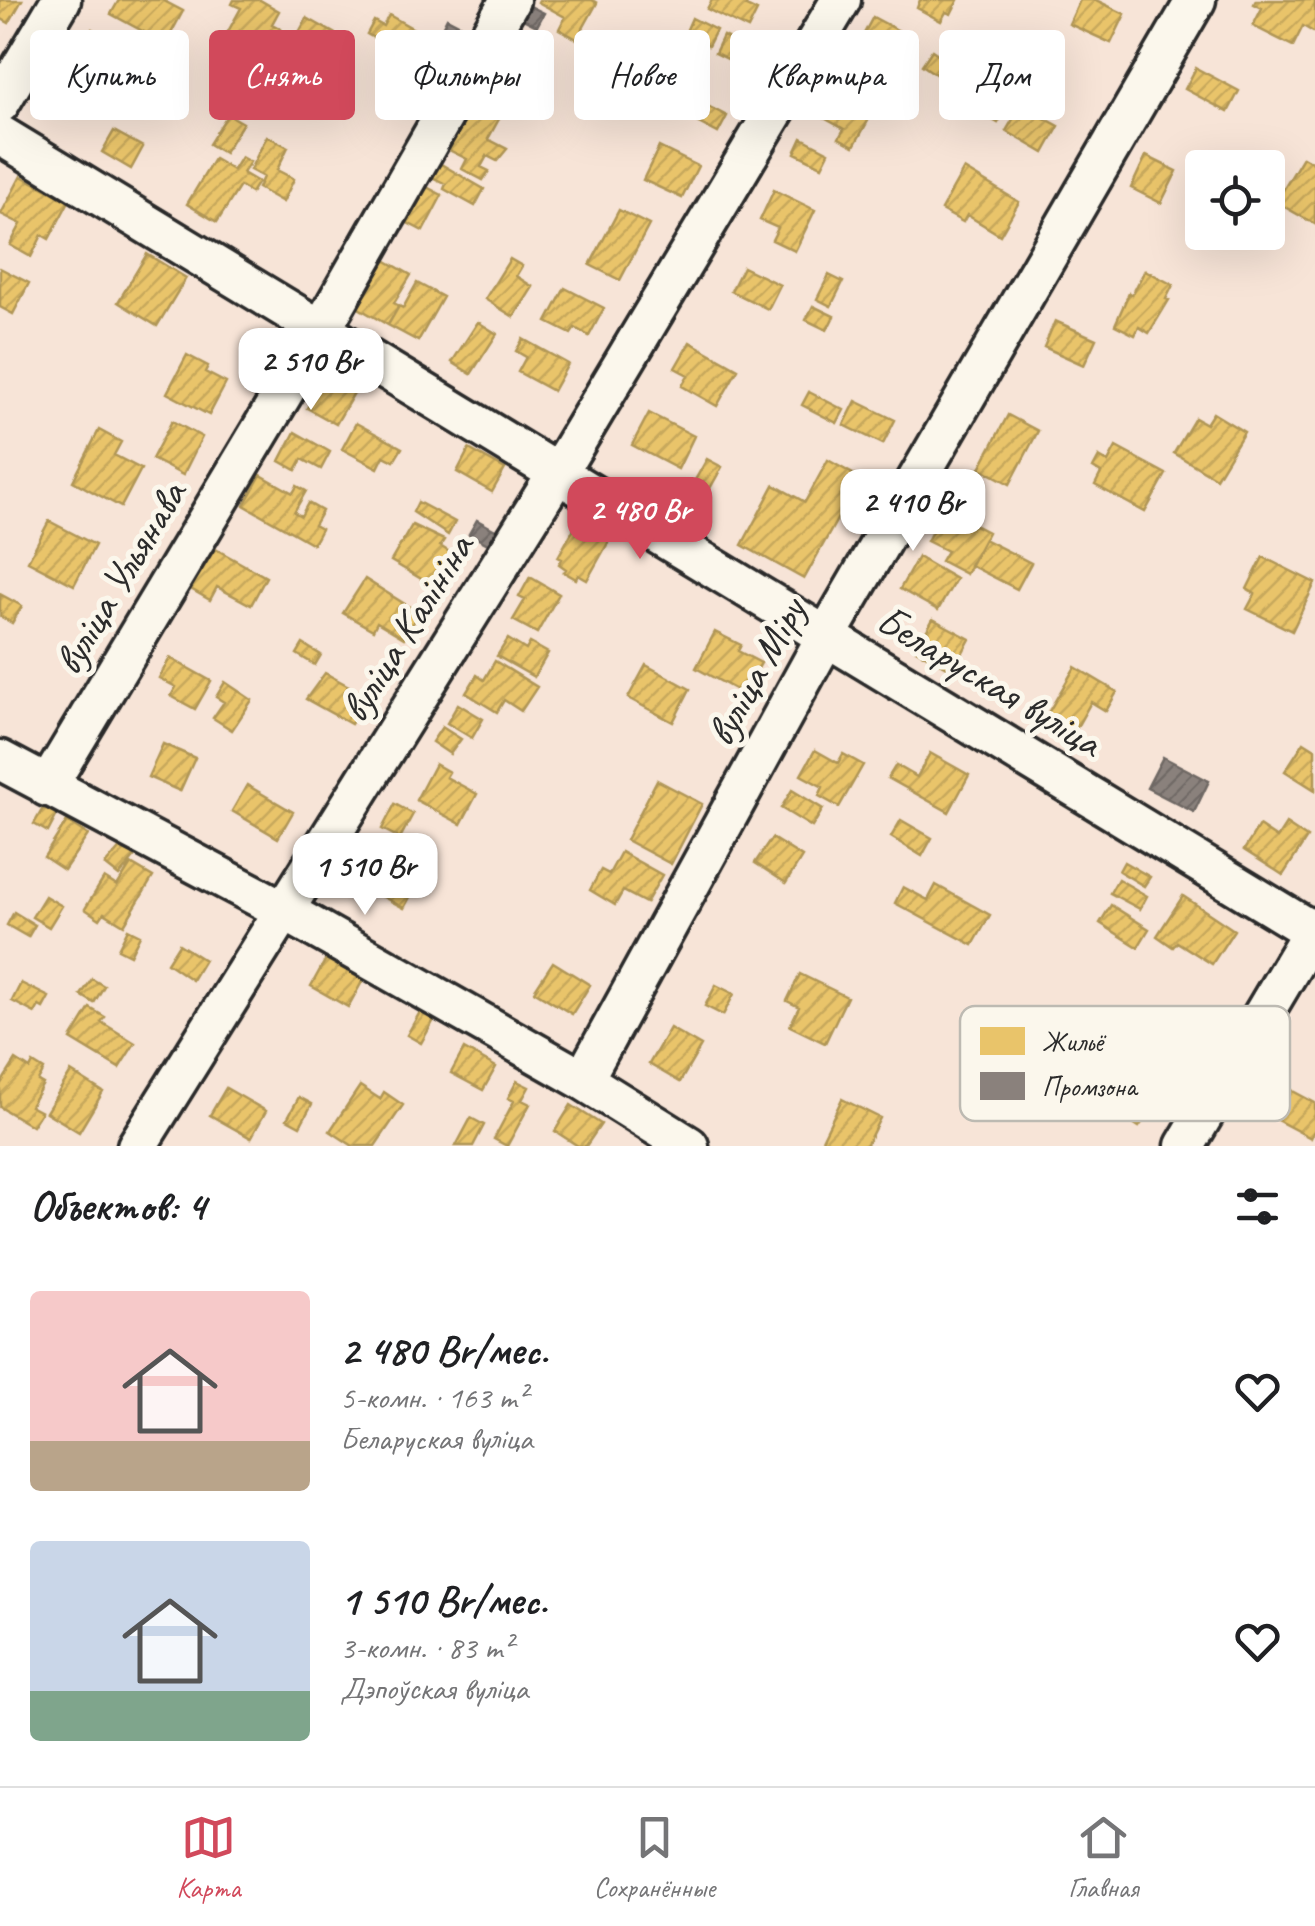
<!DOCTYPE html>
<html lang="ru">
<head>
<meta charset="utf-8">
<style>
	body { margin:0; font-family:Caveat,sans-serif; background:#f2f2f2; color:#202124; height:100vh; display:flex; flex-direction:column; font-size:38px; white-space:nowrap }
	* { box-sizing:border-box; margin:0 }
	p { font-size:32px; color:#757577 }
	.icon { flex:none; width:55px; height:55px; fill:none; stroke:currentColor; stroke-width:2; stroke-linecap:round; stroke-linejoin:round }
	.map { position:relative; height:1146px; overflow:hidden }
	.sheet { display:flex; flex-direction:column; background:#fff; flex:1 }
	.sheet>* { flex:none }
	.guide { position:absolute; left:30px; top:30px; width:1255px; height:90px; display:flex; gap:20px }
	.buttons { position:absolute; left:1185px; top:150px; display:grid; gap:20px }
	.buttons a { display:grid; place-items:center; width:100px; height:100px; border-radius:10px; background:#fff; box-shadow:0 10px 40px #0002; font-size:50px }
	.price { position:absolute; translate:-50% -85px; padding:0 22px; border-radius:20px; background:#fff; color:#222; font-size:32px; line-height:65px; filter:drop-shadow(0 2px 5px #0008) }
	.price::after { content:''; position:absolute; left:50%; top:60px; width:30px; height:22px; margin-left:-15px; background:inherit; clip-path:polygon(0 0,100% 0,50% 100%) }
	.price.current { background:#d1495b; color:#fff }
	ul { padding:0; list-style:none }
	li { display:flex; align-items:center; gap:30px; height:250px; padding:0 30px }
	li span { display:grid; place-items:center; flex:none; width:280px; height:200px; border-radius:10px; color:#555 }
	li>.icon { margin-inline-start:auto }
	span .icon { width:120px; height:120px; fill:#fffc; stroke-width:1 }
	li b { font-size:42px }
	h2 { display:flex; justify-content:space-between; align-items:center; height:120px; padding:0 30px; font-size:42px }
	.chip { padding:0 35px; border-radius:10px; background:#fff; box-shadow:0 10px 40px #0002; font-size:35px; line-height:90px }
	.chip.current { background:#d1495b; color:#fff }
	.menu { display:flex; justify-content:space-around; align-items:center; height:140px; border-top:2px solid #e0e0e0; background:#fff; font-size:28px; color:#757577 }
	.menu a { display:grid; justify-items:center; gap:5px }
	.menu .current { color:#d1495b }
	.map>svg:first-child { display:block }
</style>
</head>
<body>
<div class="map">
<svg width="1315" height="1146" viewBox="0 0 1315 1146">
	<defs>
		<pattern id="homes-hatch" width="6" height="6" patternUnits="userSpaceOnUse" patternTransform="scale(2.5)"><rect width="6" height="6" fill="#e9c46a"/><path d="M-1 1l2-2M0 6l6-6M5 7l2-2" fill="none" stroke="#c8a95c"/></pattern>
		<pattern id="industry-hatch" width="6" height="6" patternUnits="userSpaceOnUse" patternTransform="scale(2.5)"><rect width="6" height="6" fill="#8a817c"/><path d="M-1 1l2-2M0 6l6-6M5 7l2-2" fill="none" stroke="#716a66"/></pattern>
	</defs>
	<rect width="100%" height="100%" fill="#f7e4d7"/>
	<filter id="ink" filterUnits="userSpaceOnUse"><feTurbulence type="fractalNoise" baseFrequency=".01" numOctaves="2"/><feDisplacementMap in="SourceGraphic" scale="20" xChannelSelector="R" yChannelSelector="G"/><feConvolveMatrix kernelMatrix="1 2 1 2 8 2 1 2 1" color-interpolation-filters="sRGB"/></filter>
	<g filter="url(#ink)">
		<path fill="url(#homes-hatch)" stroke="#b09657" stroke-width="2.5" d="M0,0H22L9,23L0,18Z
			M119,0H162L183,11L162,50L142,40L146,33L111,14Z
			M234,0H260L279,11L272,24L281,29L265,59L225,37L241,8L232,4Z
			M539,0H592L597,3L577,39L559,29L565,17L538,2Z
			M712,0H749L746,6L757,11L748,29L707,9Z
			M920,0H958L951,14L946,12L941,21L917,8Z
			M1080,0H1096L1125,14L1111,43L1069,24Z
			M1256,0H1315V33L1303,26L1293,46L1253,26L1262,8L1254,4Z
			M389,15L428,37L414,61L367,34L374,21L383,26Z
			M873,17L916,40L891,86L883,82L876,95L836,74L841,64L846,67Z
			M307,18L348,41L339,59L297,36Z
			M692,18L716,30L708,46L685,34Z
			M92,29L116,43L107,59L83,46Z
			M723,36L748,48L740,65L715,53Z
			M625,47L652,61L643,79L616,64Z
			M932,50L969,75L959,90L922,65Z
			M675,51L692,61L687,68L703,77L686,105L654,86Z
			M1196,68L1239,91L1228,112L1185,89Z
			M995,84L1013,95L998,123L979,112Z
			M827,95L869,119L854,146L839,138L844,129L817,114Z
			M1026,97L1044,108L1039,115L1059,126L1044,153L1006,131Z
			M700,102L727,116L718,133L691,119Z
			M471,104L499,119L488,139L507,149L497,161L487,156L481,167L489,171L483,180L462,169L467,159L447,149Z
			M228,114L243,123L224,153L209,144Z
			M114,131L143,147L131,169L102,152Z
			M267,136L288,147L277,170L294,179L283,202L258,188L263,177L250,170Z
			M802,138L829,152L822,166L795,153Z
			M659,147L698,166L682,198L643,180Z
			M1146,156L1177,171L1161,203L1131,188Z
			M241,157L250,162L243,173L258,182L251,193L240,186L217,222L187,204L214,159L233,170Z
			M1303,157L1315,164V224L1276,202Z
			M434,160L484,189L475,206L444,189L446,184L426,174Z
			M964,169L1019,202L1000,235L967,215L963,222L941,210Z
			M21,176L69,201L49,239L42,235L31,257L10,245L21,224L1,214Z
			M419,183L442,195L423,231L400,219Z
			M774,190L815,210L795,251L772,240L778,228L760,220Z
			M619,210L649,225L620,280L590,265Z
			M147,254L186,278L157,326L118,302Z
			M376,255L411,275L394,303L399,306L388,325L357,307L369,285L362,281Z
			M510,259L522,266L516,276L533,287L514,317L485,299Z
			M743,267L780,285L768,309L731,291Z
			M0,268L29,283L13,314L0,307Z
			M1145,270L1173,285L1166,299L1169,300L1149,333L1139,327L1135,335L1115,325L1129,293L1132,295Z
			M829,275L843,282L831,306L817,299Z
			M417,283L443,297L418,341L388,325L399,306L403,308Z
			M565,288L604,308L589,336L575,328L571,334L547,322Z
			M813,306L834,316L827,330L806,320Z
			M1055,321L1096,339L1084,365L1044,347Z
			M478,322L497,334L471,374L452,362Z
			M523,339L568,364L553,391L518,372L526,357L516,351Z
			M690,342L738,369L717,406L682,386L688,375L675,368Z
			M187,355L208,366L205,372L226,383L209,415L167,393Z
			M332,362L362,379L336,424L307,408Z
			M809,392L844,410L837,423L802,405Z
			M856,401L895,420L883,444L844,425Z
			M649,413L694,436L678,469L632,445Z
			M1213,413L1244,432L1216,478L1174,453L1195,418L1206,424Z
			M1008,415L1038,431L1010,484L980,468Z
			M172,421L202,437L183,475L152,459Z
			M356,423L402,448L394,461L384,456L378,468L342,449Z
			M99,430L121,442L114,455L141,469L121,507L73,481Z
			M295,432L330,452L321,469L302,459L296,470L280,461Z
			M1116,447L1166,474L1145,512L1095,485L1101,473L1093,468L1099,457L1108,462Z
			M469,449L505,469L492,492L457,472Z
			M707,459L722,467L696,513L681,505Z
			M828,460L860,478L804,579L742,545L774,485L805,502Z
			M261,475L293,493L297,486L306,491L294,512L301,516L308,503L322,511L314,525L321,529L313,544L244,505Z
			M418,502L455,522L448,535L413,512Z
			M944,509L988,532L966,574L941,561L947,551L927,541Z
			M581,516L613,534L587,580L578,575L576,579L564,572L566,569L559,564L562,559L558,557Z
			M49,521L95,545L74,585L28,561Z
			M412,525L444,540L440,546L454,555L435,587L391,561Z
			M984,539L1031,563L1017,589L970,565Z
			M212,547L266,577L251,605L217,587L210,600L189,588Z
			M918,557L956,579L938,610L900,589Z
			M1263,557L1315,583L1292,631L1247,609L1255,594L1247,589Z
			M530,577L559,594L537,633L513,620L525,600L519,597Z
			M365,579L419,613L404,638L377,622L373,630L343,613Z
			M0,594L22,606L12,623L0,616Z
			M933,619L970,639L953,670L916,650Z
			M715,632L741,645L738,651L761,663L744,694L696,668Z
			M508,639L526,650L530,643L548,653L534,677L497,656Z
			M303,644L321,655L315,665L297,654Z
			M170,658L211,681L195,709L171,696L176,687L159,678Z
			M495,661L537,687L521,711L504,700L497,712L466,693L477,675L484,680Z
			M646,665L690,689L673,722L628,698Z
			M1075,667L1117,692L1106,711L1091,702L1073,734L1045,718Z
			M325,673L367,696L351,724L306,699Z
			M225,682L252,700L232,730L213,718L224,702L216,697Z
			M458,704L483,719L472,738L447,723Z
			M442,727L461,739L450,754L432,742Z
			M1304,742L1315,749V790L1285,771Z
			M163,744L195,758L180,791L148,777Z
			M815,750L838,763L843,754L863,765L839,807L819,796L823,787L801,775Z
			M930,753L969,775L949,812L888,778L896,765L917,777Z
			M435,764L449,772L446,777L477,794L461,824L416,800Z
			M657,780L702,804L671,864L626,840Z
			M247,785L293,812L278,838L232,811Z
			M792,790L823,809L812,827L781,808Z
			M50,796L63,803L48,832L34,824Z
			M395,804L413,814L400,838L382,829Z
			M901,820L932,838L922,856L891,837Z
			M67,821L88,835L64,870L44,857Z
			M1286,824L1307,838L1283,875L1244,850L1259,826L1277,838Z
			M129,837L142,848L119,876L105,865Z
			M772,838L802,857L786,883L755,863Z
			M621,852L662,875L646,903L623,891L615,905L590,890L601,870L609,874Z
			M372,859L417,884L404,908L359,884Z
			M1124,862L1150,877L1144,886L1119,871Z
			M131,864L153,877L124,925L104,913L100,919L85,909L104,878L117,886Z
			M1118,879L1147,896L1140,909L1110,893Z
			M936,885L990,915L973,945L895,903L903,887L928,900Z
			M45,896L62,906L49,927L32,917Z
			M1183,896L1234,930L1212,964L1177,942L1173,947L1157,936Z
			M1111,905L1149,929L1138,947L1100,923Z
			M14,912L35,925L28,937L7,925Z
			M128,929L140,935L130,955L118,949Z
			M179,944L204,960L192,980L167,963Z
			M326,959L363,980L348,1007L311,986Z
			M553,962L590,985L572,1014L534,991Z
			M800,974L847,997L825,1043L790,1026L799,1007L787,1001Z
			M92,979L104,986L94,1003L81,995Z
			M21,983L49,997L43,1008L39,1006L35,1013L12,1001Z
			M716,985L734,994L723,1015L705,1006Z
			M90,1008L105,1017L101,1022L135,1043L119,1068L71,1039Z
			M420,1012L434,1020L421,1043L407,1035Z
			M670,1028L701,1046L680,1082L649,1064Z
			M464,1049L496,1067L483,1090L451,1073Z
			M1124,1057L1167,1086L1139,1127L1096,1098Z
			M16,1060L30,1069L33,1063L44,1070L38,1081L43,1084L30,1106L41,1112L32,1126L0,1107V1085Z
			M71,1072L103,1092L79,1132L46,1112Z
			M517,1081L529,1087L522,1100L530,1104L507,1146L494,1139L514,1101L508,1098Z
			M1276,1082L1315,1103V1129L1311,1138L1260,1111Z
			M360,1086L380,1099L384,1092L403,1105L375,1146H353L330,1131Z
			M226,1088L266,1111L251,1138L210,1115Z
			M299,1097L312,1104L300,1126L287,1119Z
			M842,1099L880,1118L866,1146H819Z
			M571,1105L601,1124L586,1146H578L555,1131Z
			M471,1118L484,1125L473,1146H456Z"/>
		<path fill="url(#industry-hatch)" stroke="#6e6764" stroke-width="2.5" d="M528,5L544,13L537,26L521,18Z
			M447,18L470,30L461,47L438,36Z
			M477,520L497,531L490,545L469,534Z
			M1163,757L1209,781L1194,812L1147,788Z"/>
		<g fill="none" stroke-linecap="round" stroke-linejoin="round">
			<defs>
				<path id="minor" d="M0,103L61,0
					M0,135L1315,933
					M0,760L283,910L583,1080L689,1146
					M47,787L321,330L510,0
					M583,1080L827,635L1196,0
					M137,1146L557,474L841,0
					M1185,1146L1315,927"/>
			</defs>
			<use href="#minor" stroke="#2b2b2b" stroke-width="45"/>
			<use href="#minor" stroke="#fbf7ec" stroke-width="38"/>
		</g>
	</g>
	<g text-anchor="middle" dominant-baseline="central" stroke-width="10" stroke-linejoin="round" paint-order="stroke">
		<g font-size="42" fill="#2b2b2b" stroke="#fbf7ec">
			<text transform="translate(120 578) rotate(-59)">вуліца Ульянава</text>
			<text transform="translate(407 628) rotate(-58)">вуліца Калініна</text>
			<text transform="translate(756 672) rotate(-61)">вуліца Міру</text>
			<text transform="translate(989 681) rotate(31)">Беларуская вуліца</text>
		</g>
	</g>
	<rect x="960" y="1006" width="330" height="115" rx="15" fill="#fbf7ec" stroke="#bdbab2" stroke-width="2.5"/>
	<rect x="980" y="1027" width="45" height="28" fill="#e9c46a"/>
	<rect x="980" y="1072" width="45" height="28" fill="#8a817c"/>
	<g font-size="28" fill="#2b2b2b">
		<text x="1042" y="1051">Жильё</text>
		<text x="1042" y="1096">Промзона</text>
	</g>
</svg>
<div class="buttons">
<a><svg class="icon" aria-label="locate" viewBox="0 0 24 24"><circle cx="12" cy="12" r="6"/><path d="M12 2v4M12 18v4M2 12h4M18 12h4"/></svg></a>
</div>
<b class="price" style="left:311px;top:413px">2 510 Br</b>
<b class="price" style="left:913px;top:554px">2 410 Br</b>
<b class="price current" style="left:640px;top:562px">2 480 Br</b>
<b class="price" style="left:365px;top:918px">1 510 Br</b>
<div class="guide">
<a class="chip">Купить</a>
<a class="chip current">Снять</a>
<a class="chip">Фильтры</a>
<a class="chip">Новое</a>
<a class="chip">Квартира</a>
<a class="chip">Дом</a>
</div>
</div>
<section class="sheet">
<h2>Объектов: 4<svg class="icon" aria-label="filters" viewBox="0 0 24 24"><path d="M4 7h16M4 17h16"/><circle cx="9" cy="7" r="2"/><circle cx="15" cy="17" r="2"/></svg></h2>
<ul>
<li><span style="background:linear-gradient(#f6c9c9 75%,#b9a48a 0)"><svg class="icon" aria-label="home" viewBox="0 0 24 24"><path d="M3 11l9-7 9 7M6 9v11h12V9"/></svg></span><div><b>2 480 Br/мес.</b><p>5-комн. · 163 m²</p><p>Беларуская вуліца</p></div><svg class="icon" aria-label="heart" viewBox="0 0 24 24"><path d="M12 20l-8-8c-3-5 5-10 8-4 3-6 11-1 8 4z"/></svg></li>
<li><span style="background:linear-gradient(#c9d6e8 75%,#7fa58c 0)"><svg class="icon" aria-label="home" viewBox="0 0 24 24"><path d="M3 11l9-7 9 7M6 9v11h12V9"/></svg></span><div><b>1 510 Br/мес.</b><p>3-комн. · 83 m²</p><p>Дэпоўская вуліца</p></div><svg class="icon" aria-label="heart" viewBox="0 0 24 24"><path d="M12 20l-8-8c-3-5 5-10 8-4 3-6 11-1 8 4z"/></svg></li>
</ul>
</section>
<nav class="menu">
<a class="current"><svg class="icon" aria-label="map" viewBox="0 0 24 24"><path d="M3 6l6-2 6 2 6-2v14l-6 2-6-2-6 2zM9 4v14M15 6v14"/></svg>Карта</a>
<a><svg class="icon" aria-label="saved" viewBox="0 0 24 24"><path d="M7 4h10v16l-5-4-5 4z"/></svg>Сохранённые</a>
<a><svg class="icon" aria-label="home" viewBox="0 0 24 24"><path d="M3 11l9-7 9 7M6 9v11h12V9"/></svg>Главная</a>
</nav>
</body>
</html>
